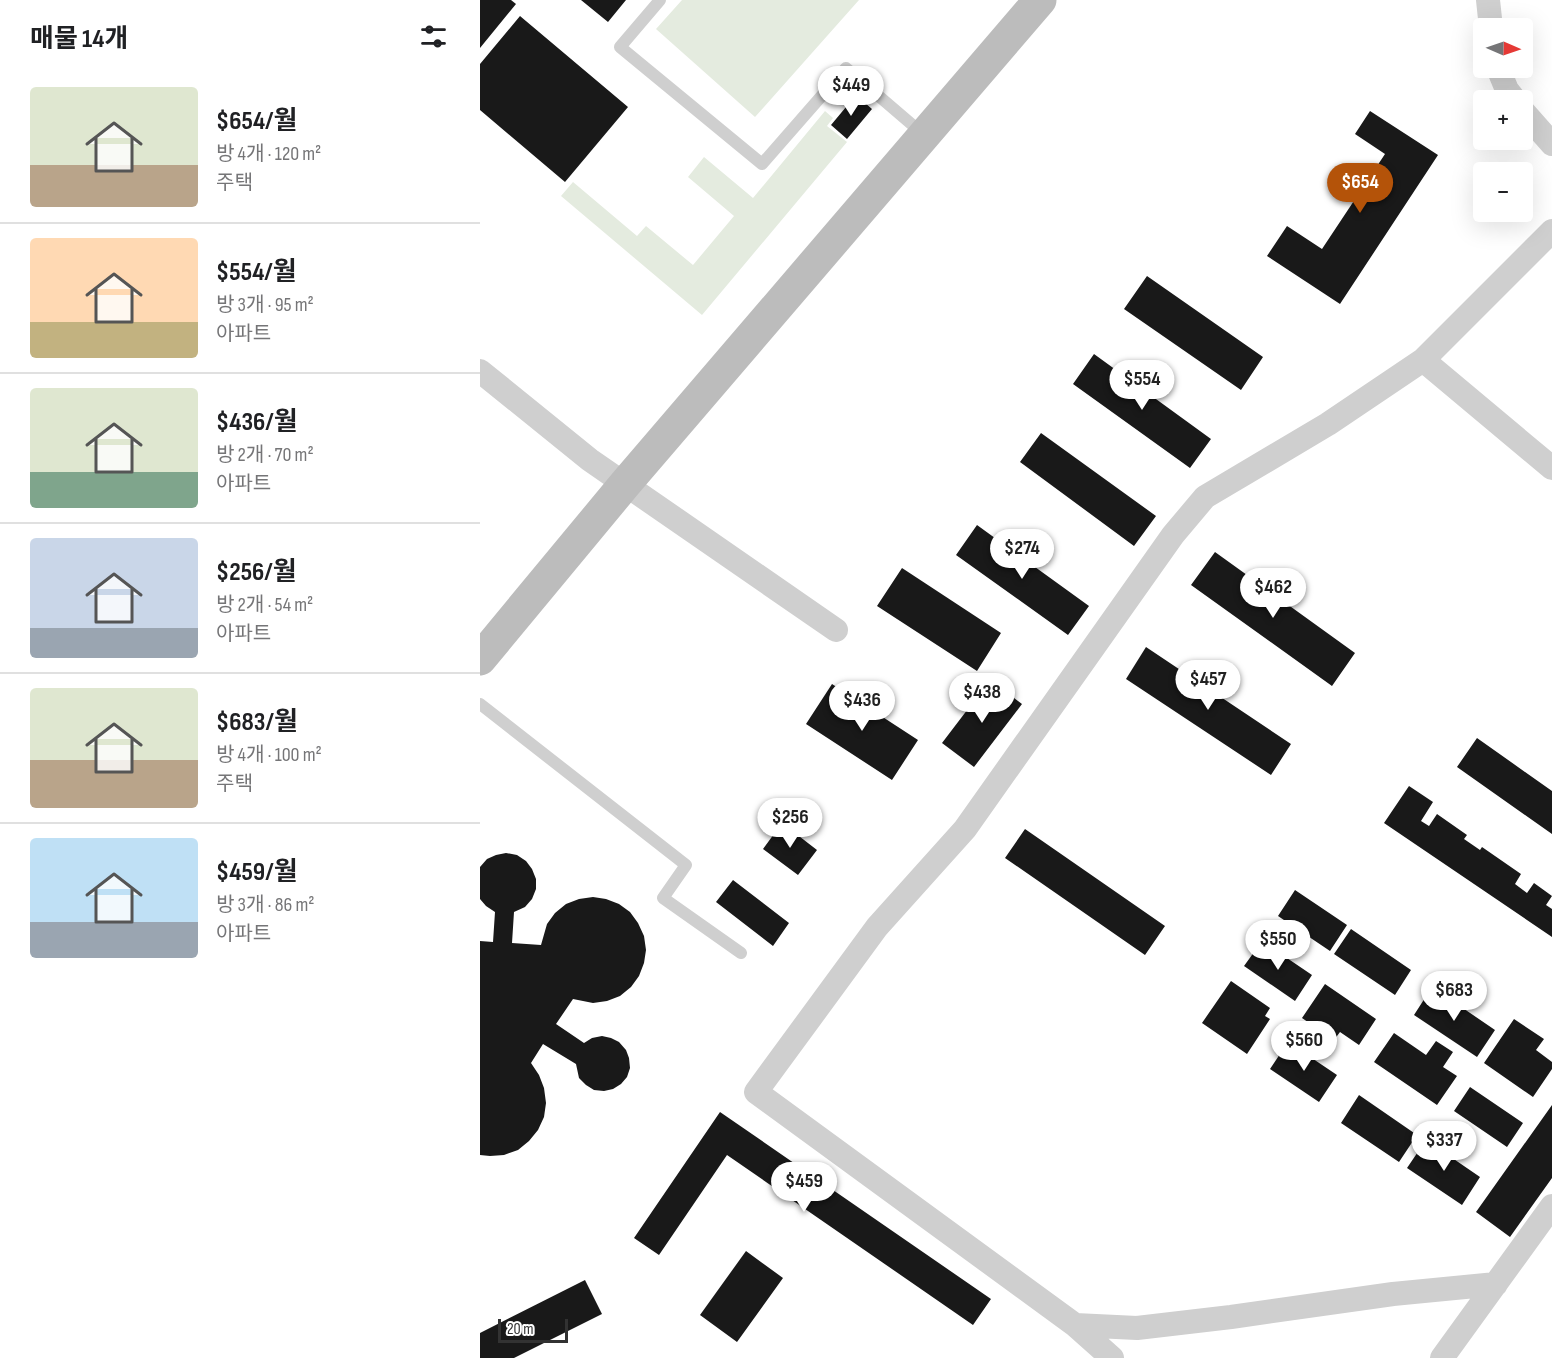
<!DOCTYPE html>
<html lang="ko">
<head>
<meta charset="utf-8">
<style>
	body { margin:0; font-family:"Sofia Sans Condensed","Noto Sans KR",sans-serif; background:#f6f6f6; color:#202124; height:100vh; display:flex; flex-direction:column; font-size:22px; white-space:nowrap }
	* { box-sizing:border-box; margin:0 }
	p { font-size:20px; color:#757577 }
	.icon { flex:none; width:33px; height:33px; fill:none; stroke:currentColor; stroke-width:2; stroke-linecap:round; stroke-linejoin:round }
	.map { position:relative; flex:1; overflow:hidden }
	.side { display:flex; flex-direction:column; background:#fff; width:480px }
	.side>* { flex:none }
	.needle { width:39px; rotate:92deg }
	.tools { position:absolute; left:993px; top:18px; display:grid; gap:12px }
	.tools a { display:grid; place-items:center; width:60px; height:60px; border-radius:6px; background:#fff; box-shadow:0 6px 24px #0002; font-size:30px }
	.scale { position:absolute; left:18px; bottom:15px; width:70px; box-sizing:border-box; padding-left:6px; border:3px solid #323232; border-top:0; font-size:16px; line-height:21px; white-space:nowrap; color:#323232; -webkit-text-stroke:4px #fff; paint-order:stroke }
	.price { position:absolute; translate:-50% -51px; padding:0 14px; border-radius:21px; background:#fff; color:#222; font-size:20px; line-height:39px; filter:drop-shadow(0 2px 3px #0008) }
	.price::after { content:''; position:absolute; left:50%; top:36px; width:18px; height:14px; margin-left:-9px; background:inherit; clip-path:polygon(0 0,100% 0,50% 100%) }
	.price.selected { background:#b45309; color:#fff }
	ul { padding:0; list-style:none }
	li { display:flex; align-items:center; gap:18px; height:150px; padding:0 30px }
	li+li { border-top:2px solid #e0e0e0 }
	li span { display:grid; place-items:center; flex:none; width:168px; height:120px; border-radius:6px; color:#555 }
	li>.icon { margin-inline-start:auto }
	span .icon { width:72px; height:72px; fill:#fffc; stroke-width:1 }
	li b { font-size:26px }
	h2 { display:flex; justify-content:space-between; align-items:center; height:72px; padding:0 30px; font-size:26px }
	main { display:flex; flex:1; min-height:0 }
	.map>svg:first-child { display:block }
</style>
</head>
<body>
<main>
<section class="side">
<h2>매물 14개<svg class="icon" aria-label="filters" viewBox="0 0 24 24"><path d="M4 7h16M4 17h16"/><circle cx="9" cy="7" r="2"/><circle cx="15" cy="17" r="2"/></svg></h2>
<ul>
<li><span style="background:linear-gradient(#dfe7d0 65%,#b9a48a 0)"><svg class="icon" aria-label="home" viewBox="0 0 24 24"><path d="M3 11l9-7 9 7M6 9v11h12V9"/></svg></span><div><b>$654/월</b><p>방 4개 · 120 m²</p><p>주택</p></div></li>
<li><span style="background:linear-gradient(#ffd9b3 70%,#c2b280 0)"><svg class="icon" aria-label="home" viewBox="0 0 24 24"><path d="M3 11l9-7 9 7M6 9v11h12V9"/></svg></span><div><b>$554/월</b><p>방 3개 · 95 m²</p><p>아파트</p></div></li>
<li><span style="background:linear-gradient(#dfe7d0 70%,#7fa58c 0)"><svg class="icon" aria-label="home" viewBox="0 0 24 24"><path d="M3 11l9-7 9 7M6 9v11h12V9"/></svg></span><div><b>$436/월</b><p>방 2개 · 70 m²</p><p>아파트</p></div></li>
<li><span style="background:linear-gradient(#c9d6e8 75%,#9aa5b1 0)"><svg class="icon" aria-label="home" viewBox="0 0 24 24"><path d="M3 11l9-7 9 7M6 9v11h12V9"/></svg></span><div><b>$256/월</b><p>방 2개 · 54 m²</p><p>아파트</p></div></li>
<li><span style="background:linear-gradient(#dfe7d0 60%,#b9a48a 0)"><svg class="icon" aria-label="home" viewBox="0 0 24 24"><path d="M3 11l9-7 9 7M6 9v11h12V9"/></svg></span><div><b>$683/월</b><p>방 4개 · 100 m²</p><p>주택</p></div></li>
<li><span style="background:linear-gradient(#bfe0f5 70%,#9aa5b1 0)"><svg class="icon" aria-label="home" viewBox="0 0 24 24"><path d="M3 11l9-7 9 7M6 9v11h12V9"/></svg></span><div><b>$459/월</b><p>방 3개 · 86 m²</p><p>아파트</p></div></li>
</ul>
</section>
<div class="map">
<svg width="1072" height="1358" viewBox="0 0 1072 1358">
	<rect width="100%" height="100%" fill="#fff"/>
	<path fill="#e4ebdf" d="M202,0H379L275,117L176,29Z
		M345,111L353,118L347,126L367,142L222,315L81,196L93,182L157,236L166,226L213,265L254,216L208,177L224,157L273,198Z"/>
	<path fill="#191919" d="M0,0H31L36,4L0,48Z
		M101,0H146L128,22Z
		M40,16L148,107L85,182L0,110V64Z
		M376,95L392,109L367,139L351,125Z
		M890,111L958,155L860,304L787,256L807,226L842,249L905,154L875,134Z
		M667,276L783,357L761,390L644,309Z
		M614,354L731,439L710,468L593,384Z
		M561,433L676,516L654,546L540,462Z
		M497,525L609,606L588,635L476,555Z
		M735,552L875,653L852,686L711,585Z
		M422,568L521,633L497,671L397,606Z
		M666,647L811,744L791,775L646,679Z
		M510,680L542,704L494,767L462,743Z
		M352,684L438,740L412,780L326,724Z
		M997,738L1072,791V834L977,767Z
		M929,786L953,802L941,821L949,826L957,814L987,835L984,839L1000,850L1002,847L1041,874L1035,884L1047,893L1054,883L1072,896L1066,905L1072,909V937L904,823Z
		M302,823L337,850L318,875L283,849Z
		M545,829L685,926L665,955L525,858Z
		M26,853L37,855L46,861L52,869L56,879V889L52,899L45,907L34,912L32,943L61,945L67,924L75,913L86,904L99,899L113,897L126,899L139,904L150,912L158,923L164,936L166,950L164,963L159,976L151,987L140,996L127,1001L113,1003L93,999L76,1024L104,1043L112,1038L122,1036L131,1038L139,1042L146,1050L149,1058L150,1068L147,1077L141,1084L133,1089L124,1091L114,1090L106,1085L99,1078L96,1064L63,1044L51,1063L59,1075L64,1088L66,1103L64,1117L58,1130L49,1141L38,1150L24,1155L10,1156L0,1155V941L13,942L15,912L6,906L0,899V867L7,859L16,855Z
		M253,880L309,923L293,946L236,902Z
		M815,890L867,925L850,951L798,916Z
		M871,929L931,970L915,995L854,954Z
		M782,941L832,975L815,1001L764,966Z
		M751,981L790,1008L785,1016L790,1019L767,1054L722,1023Z
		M845,984L896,1019L879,1045L860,1032L854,1040L822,1018Z
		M952,987L1015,1030L997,1057L934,1015Z
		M1034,1019L1064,1039L1056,1050L1072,1062V1069L1053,1097L1004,1063Z
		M914,1033L946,1055L956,1041L973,1052L963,1067L977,1076L957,1105L894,1062Z
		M808,1042L857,1075L839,1102L790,1069Z
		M990,1087L1043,1123L1027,1147L974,1111Z
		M879,1095L937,1135L919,1162L861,1123Z
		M1072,1105V1178L1030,1237L996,1212Z
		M240,1112L511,1299L493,1325L247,1155L179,1255L154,1238Z
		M946,1140L1000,1177L982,1205L927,1168Z
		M266,1251L303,1278L257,1342L220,1315Z
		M105,1280L122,1314L34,1358H0V1333Z"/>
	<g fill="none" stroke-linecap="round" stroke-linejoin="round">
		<path stroke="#cfcfcf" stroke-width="12" d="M180,0L140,47L282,164L366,68L443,134
			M0,704L206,865L183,898L261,953"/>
		<path stroke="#cfcfcf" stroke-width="24" d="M1008,0L1011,28
			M1018,68L1027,90L1035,100
			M1042,110L1072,144
			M1072,231L943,360L1072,468
			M0,371L110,460L356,630
			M595,1325L657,1328L751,1317L913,1294L1016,1284
			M632,1358L595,1325L276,1092L397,927L485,829L693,535L725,497L848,424L943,360
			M962,1358L1072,1206"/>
		<path stroke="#bcbcbc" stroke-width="33" d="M0,659L145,484L560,0"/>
	</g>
</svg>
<div class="tools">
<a><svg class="needle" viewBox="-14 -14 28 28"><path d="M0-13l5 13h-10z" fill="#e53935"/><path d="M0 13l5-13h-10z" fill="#757577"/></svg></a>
<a>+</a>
<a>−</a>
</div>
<div class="scale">20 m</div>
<b class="price" style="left:371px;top:117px">$449</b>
<b class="price selected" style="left:880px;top:214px">$654</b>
<b class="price" style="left:662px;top:411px">$554</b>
<b class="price" style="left:542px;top:580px">$274</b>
<b class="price" style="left:793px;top:619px">$462</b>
<b class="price" style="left:728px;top:711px">$457</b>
<b class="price" style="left:502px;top:724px">$438</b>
<b class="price" style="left:382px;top:732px">$436</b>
<b class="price" style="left:310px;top:849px">$256</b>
<b class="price" style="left:798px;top:971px">$550</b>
<b class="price" style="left:974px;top:1022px">$683</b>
<b class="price" style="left:824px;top:1072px">$560</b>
<b class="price" style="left:964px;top:1172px">$337</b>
<b class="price" style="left:324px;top:1213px">$459</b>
</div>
</main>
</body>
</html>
